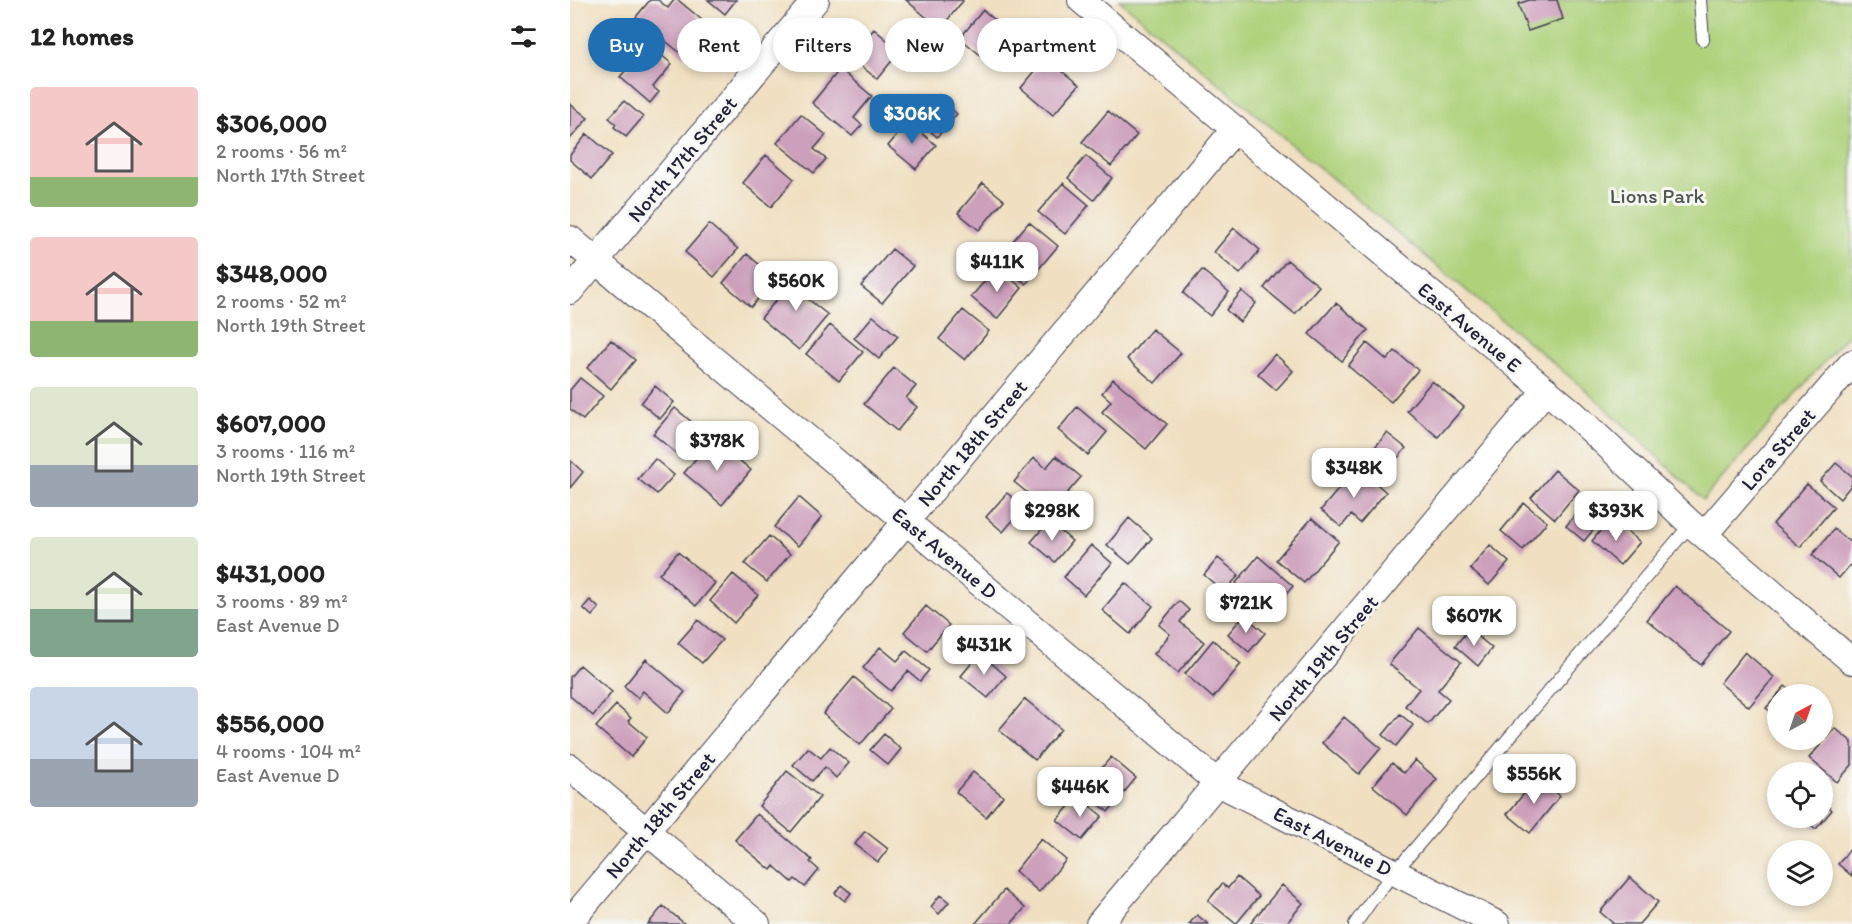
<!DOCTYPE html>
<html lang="en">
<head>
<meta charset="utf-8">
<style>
	body { margin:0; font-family:Itim,sans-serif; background:#f6f6f6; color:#222; height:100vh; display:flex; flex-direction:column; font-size:22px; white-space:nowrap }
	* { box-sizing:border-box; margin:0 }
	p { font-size:20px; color:#767676 }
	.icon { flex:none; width:33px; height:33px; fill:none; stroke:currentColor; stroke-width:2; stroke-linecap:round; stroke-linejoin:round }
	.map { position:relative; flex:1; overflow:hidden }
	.details { display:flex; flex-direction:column; background:#fff; width:570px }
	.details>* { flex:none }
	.guide { position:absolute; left:18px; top:18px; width:570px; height:54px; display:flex; gap:12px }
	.needle { width:39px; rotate:40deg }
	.fabs { position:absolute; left:1197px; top:684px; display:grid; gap:12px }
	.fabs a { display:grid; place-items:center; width:66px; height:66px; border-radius:50%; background:#fff; box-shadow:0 3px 9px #0003; font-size:30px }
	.price { position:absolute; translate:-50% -51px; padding:0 14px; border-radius:12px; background:#fff; color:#222; font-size:20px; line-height:39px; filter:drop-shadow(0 2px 3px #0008) }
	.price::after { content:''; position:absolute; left:50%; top:36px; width:18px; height:14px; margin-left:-9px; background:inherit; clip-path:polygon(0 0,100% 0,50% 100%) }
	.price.selected { background:#1f6fb2; color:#fff }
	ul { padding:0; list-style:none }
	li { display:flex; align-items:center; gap:18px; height:150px; padding:0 30px }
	li span { display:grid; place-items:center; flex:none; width:168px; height:120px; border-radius:6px; color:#555 }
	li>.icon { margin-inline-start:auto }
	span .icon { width:72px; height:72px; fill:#fffc; stroke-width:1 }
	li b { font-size:26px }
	h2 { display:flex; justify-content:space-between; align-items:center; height:72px; padding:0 30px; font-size:26px }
	.chip { padding:0 21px; border-radius:27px; background:#fff; box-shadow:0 3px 9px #0003; font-size:21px; line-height:54px }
	.chip.selected { background:#1f6fb2; color:#fff }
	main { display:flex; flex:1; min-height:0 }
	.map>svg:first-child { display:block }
</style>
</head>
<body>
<main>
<section class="details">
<h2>12 homes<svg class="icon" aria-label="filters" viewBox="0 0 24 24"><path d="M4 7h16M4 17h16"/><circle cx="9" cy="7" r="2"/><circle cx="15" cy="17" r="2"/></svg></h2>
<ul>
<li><span style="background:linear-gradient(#f6c9c9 75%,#8fb573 0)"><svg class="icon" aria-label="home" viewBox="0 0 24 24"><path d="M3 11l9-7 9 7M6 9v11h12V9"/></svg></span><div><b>$306,000</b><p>2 rooms · 56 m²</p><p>North 17th Street</p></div></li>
<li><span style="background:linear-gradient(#f6c9c9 70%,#8fb573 0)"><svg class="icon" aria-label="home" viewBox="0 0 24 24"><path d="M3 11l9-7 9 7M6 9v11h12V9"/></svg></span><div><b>$348,000</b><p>2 rooms · 52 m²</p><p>North 19th Street</p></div></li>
<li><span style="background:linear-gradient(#dfe7d0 65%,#9aa5b1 0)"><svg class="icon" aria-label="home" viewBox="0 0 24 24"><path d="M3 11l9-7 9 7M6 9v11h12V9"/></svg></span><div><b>$607,000</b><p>3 rooms · 116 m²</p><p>North 19th Street</p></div></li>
<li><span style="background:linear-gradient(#dfe7d0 60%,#7fa58c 0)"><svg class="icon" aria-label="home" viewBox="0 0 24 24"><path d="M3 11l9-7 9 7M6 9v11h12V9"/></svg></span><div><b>$431,000</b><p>3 rooms · 89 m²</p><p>East Avenue D</p></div></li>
<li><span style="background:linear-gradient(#c9d6e8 60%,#9aa5b1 0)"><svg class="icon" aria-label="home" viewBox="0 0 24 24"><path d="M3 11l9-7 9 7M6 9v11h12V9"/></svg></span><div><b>$556,000</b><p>4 rooms · 104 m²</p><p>East Avenue D</p></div></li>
</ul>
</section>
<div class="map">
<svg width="1282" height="924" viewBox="0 0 1282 924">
	<rect width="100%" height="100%" fill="#f6f6f2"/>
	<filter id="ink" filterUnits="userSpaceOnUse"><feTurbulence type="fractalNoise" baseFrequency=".0167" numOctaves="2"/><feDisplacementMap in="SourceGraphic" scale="12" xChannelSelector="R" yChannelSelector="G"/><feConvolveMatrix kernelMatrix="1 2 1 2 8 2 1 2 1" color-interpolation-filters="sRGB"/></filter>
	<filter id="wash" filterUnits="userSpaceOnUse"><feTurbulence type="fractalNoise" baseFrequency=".008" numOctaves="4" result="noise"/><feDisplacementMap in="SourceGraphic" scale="24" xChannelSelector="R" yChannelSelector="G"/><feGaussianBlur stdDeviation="1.35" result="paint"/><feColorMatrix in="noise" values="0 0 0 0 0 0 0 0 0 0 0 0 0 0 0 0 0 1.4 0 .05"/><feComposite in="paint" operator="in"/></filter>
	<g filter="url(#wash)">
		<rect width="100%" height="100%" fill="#f0e0c1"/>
		<path fill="#aed17a" stroke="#687a5a" stroke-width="1.5" d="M549,0H1282V330L1133,500L1024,397Z"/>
		<g id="blocks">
			<path fill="#cc9fbb" d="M80,0H88L98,8L104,0H108L138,25L114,56L66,17Z
				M138,0H166L155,14Z
				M336,0H392L393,1L370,29Z
				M959,0H987L993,19L958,31L948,4Z
				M413,10L444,36L421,64L390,38Z
				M304,29L330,51L307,79L280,57Z
				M78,44L102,64L83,87L89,92L80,103L50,77Z
				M476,58L509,85L483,115L451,88Z
				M270,69L302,96L284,118L292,125L282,136L242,103Z
				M366,96L387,114L367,137L346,119Z
				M54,101L73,117L56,137L44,127L46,124L39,118Z
				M0,104L18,118L0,139Z
				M538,111L567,135L541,166L512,142Z
				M231,114L256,135L244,149L256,159L244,173L207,143Z
				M338,122L366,145L346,169L318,146Z
				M17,134L42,155L22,179L0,160V155Z
				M196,155L224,179L201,207L173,183Z
				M516,156L542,178L524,200L498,178Z
				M413,183L434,200L409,230L388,213Z
				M493,183L519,205L495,234L468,212Z
				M459,222L488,246L456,284L427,260Z
				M139,224L168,249L144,277L115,252Z
				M664,228L690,250L670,274L644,252Z
				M322,249L343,266L312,303L291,286Z
				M177,254L205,278L181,307L153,283Z
				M717,260L749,286L725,314L694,288Z
				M427,267L452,288L427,319L401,297Z
				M632,270L659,292L640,316L613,293Z
				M230,272L248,287L238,299L258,315L229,350L191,318Z
				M672,291L686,303L670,322L656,310Z
				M766,303L798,330L772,361L739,334Z
				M393,310L419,331L395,360L369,339Z
				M303,316L328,336L309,359L284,338Z
				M260,325L293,352L269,381L236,354Z
				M582,329L611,353L585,383L557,359Z
				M41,340L65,360L41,389L17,368Z
				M797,343L817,360L825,351L848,370L821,402L778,366Z
				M705,354L723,371L706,390L688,374Z
				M324,368L346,386L336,398L347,407L327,431L294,404Z
				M10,378L33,396L13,420L0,409V390Z
				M543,379L597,424L576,449L532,412L541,401L532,393Z
				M862,381L894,407L868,437L837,411Z
				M85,386L104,402L90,419L71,403Z
				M507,407L537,432L518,455L488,430Z
				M105,408L129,428L107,454L83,434Z
				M817,433L836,448L813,476L794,460Z
				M143,438L181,470L152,505L114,473Z
				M486,456L511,477L481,512L444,482L464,458L476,468Z
				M85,459L104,475L87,494L68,479Z
				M0,460L13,472L0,488Z
				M1266,463L1282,476V484L1270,499L1250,481Z
				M787,467L816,492L790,523L781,515L771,527L751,510Z
				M985,470L1009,490L985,519L961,498Z
				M1237,484L1264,507L1230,547L1203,524Z
				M437,493L454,507L433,532L416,517Z
				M229,497L252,517L228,546L204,527Z
				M954,503L977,522L953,550L931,531Z
				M1013,506L1031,521L1014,541L996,526Z
				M559,518L582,538L560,564L537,545Z
				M742,518L769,541L734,583L706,560Z
				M1041,518L1070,542L1050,565L1022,541Z
				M479,521L502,541L485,562L461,542Z
				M1264,529L1282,544V563L1269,578L1242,555Z
				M199,536L220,554L197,582L175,564Z
				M521,545L542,563L514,595L494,577Z
				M920,545L939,562L919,585L900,569Z
				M108,552L145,583L126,606L89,574Z
				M688,556L723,586L701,612L666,583Z
				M648,558L669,575L654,592L634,575Z
				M163,574L188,595L164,623L140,601Z
				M555,583L583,606L560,634L532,610Z
				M1105,586L1159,631L1131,665L1077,620Z
				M20,600L29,608L22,616L13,608Z
				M609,601L619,610L610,622L634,642L608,673L584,654L600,634L589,625Z
				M875,601L887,607L882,617L870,612Z
				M356,606L379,625L357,651L334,632Z
				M674,615L695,633L679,652L658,634Z
				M128,620L152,640L132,663L108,643Z
				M849,628L891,662L868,690L879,699L858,724L835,706L849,689L819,664Z
				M899,629L922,648L908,666L885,646Z
				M643,640L671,664L643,698L615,674Z
				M310,647L327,661L336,651L359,670L350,681L338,671L321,691L293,668Z
				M1175,652L1204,677L1179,707L1150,683Z
				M410,653L436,676L418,698L391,676Z
				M76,659L115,692L98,713L73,691L68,698L54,686Z
				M10,665L42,692L23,716L0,696V677Z
				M284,677L321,709L290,745L253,714Z
				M1215,686L1225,694H1208Z
				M1208,695V718L1196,708Z
				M455,699L491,729L465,760L429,730Z
				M46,705L61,718L58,721L77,737L61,757L26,727Z
				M830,714L843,725L826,746L813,735Z
				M774,717L811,748L789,774L752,743Z
				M1265,728L1282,742V765L1267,782L1239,758Z
				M314,734L331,749L318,765L300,750Z
				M260,747L279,763L266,778L255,767L242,781L223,765L238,748L251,758Z
				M541,757L566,778L538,812L513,790Z
				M845,760L867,779L837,815L803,786L822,763L834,773Z
				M217,771L250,797L221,832L189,806Z
				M403,772L433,796L416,817L386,792Z
				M968,777L990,796L960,833L937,814Z
				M508,796L532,816L512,840L487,820Z
				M1252,801L1262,810L1246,829L1232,818H1252Z
				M187,814L242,860L240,862L249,870L235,887L225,879L222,882L204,866L201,870L165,840Z
				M295,831L318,849L308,862L285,844Z
				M471,839L496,860L469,892L445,871Z
				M1282,847V876L1268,864Z
				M667,877L689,896L666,924L638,901L652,884L658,888Z
				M1060,877L1088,902L1069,924H1044L1030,912Z
				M271,885L281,893L275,901L265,893Z
				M712,885L733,903L716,924H680Z
				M434,890L455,908L441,924H405Z
				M370,895L379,902L369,914L361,907Z
				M93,906L115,924H78Z
				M627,915L638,924H619Z"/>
		</g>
	</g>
	<g filter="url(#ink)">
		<use href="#blocks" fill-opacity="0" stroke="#413e4f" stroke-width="1.5"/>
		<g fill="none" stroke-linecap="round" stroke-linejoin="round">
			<defs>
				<path id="service" d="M1130,0L1133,40
					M785,924L804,897L825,872L1121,524"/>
				<path id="minor" d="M511,0L1003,413L1121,524L1282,661
					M0,239L648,783L927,924
					M0,291L246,0
					M1134,535L1282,363
					M0,767L187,924
					M0,922L665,129
					M529,924L976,390"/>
			</defs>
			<use href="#service" stroke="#413e4f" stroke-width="14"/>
			<use href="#minor" stroke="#413e4f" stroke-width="28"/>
			<use href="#service" stroke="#fff" stroke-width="12"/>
			<use href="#minor" stroke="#fff" stroke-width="26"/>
		</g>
	</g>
	<g text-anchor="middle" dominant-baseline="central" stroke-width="6" stroke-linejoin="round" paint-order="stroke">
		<g font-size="21" fill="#22223b" stroke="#f6f6f2">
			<text transform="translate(112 159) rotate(-50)">North 17th Street</text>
			<text transform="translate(900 327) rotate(40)">East Avenue E</text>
			<text transform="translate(402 443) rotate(-50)">North 18th Street</text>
			<text transform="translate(1208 449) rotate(-49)">Lora Street</text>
			<text transform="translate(375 553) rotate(40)">East Avenue D</text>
			<text transform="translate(753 658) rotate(-50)">North 19th Street</text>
			<text transform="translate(90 815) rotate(-50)">North 18th Street</text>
			<text transform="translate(763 841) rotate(27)">East Avenue D</text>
		</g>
		<g font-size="21" fill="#4c574e" stroke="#f6f6f2">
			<text x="1087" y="195">Lions Park</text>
		</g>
	</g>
</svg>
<div class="fabs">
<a><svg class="needle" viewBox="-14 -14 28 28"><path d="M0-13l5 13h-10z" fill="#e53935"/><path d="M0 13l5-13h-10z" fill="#767676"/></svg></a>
<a><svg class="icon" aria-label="locate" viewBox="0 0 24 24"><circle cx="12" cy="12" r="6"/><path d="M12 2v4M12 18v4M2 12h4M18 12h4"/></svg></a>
<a><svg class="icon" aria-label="layers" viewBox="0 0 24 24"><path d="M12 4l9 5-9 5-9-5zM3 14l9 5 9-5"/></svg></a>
</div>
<b class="price selected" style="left:342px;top:145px">$306K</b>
<b class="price" style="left:427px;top:293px">$411K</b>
<b class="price" style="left:226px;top:312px">$560K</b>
<b class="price" style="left:147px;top:472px">$378K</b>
<b class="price" style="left:784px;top:499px">$348K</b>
<b class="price" style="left:482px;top:542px">$298K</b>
<b class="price" style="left:1046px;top:542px">$393K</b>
<b class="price" style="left:676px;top:634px">$721K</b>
<b class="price" style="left:904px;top:647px">$607K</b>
<b class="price" style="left:414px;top:676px">$431K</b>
<b class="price" style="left:964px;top:805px">$556K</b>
<b class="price" style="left:510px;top:818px">$446K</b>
<div class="guide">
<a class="chip selected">Buy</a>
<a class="chip">Rent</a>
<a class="chip">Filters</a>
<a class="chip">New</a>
<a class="chip">Apartment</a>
</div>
</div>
</main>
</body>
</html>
